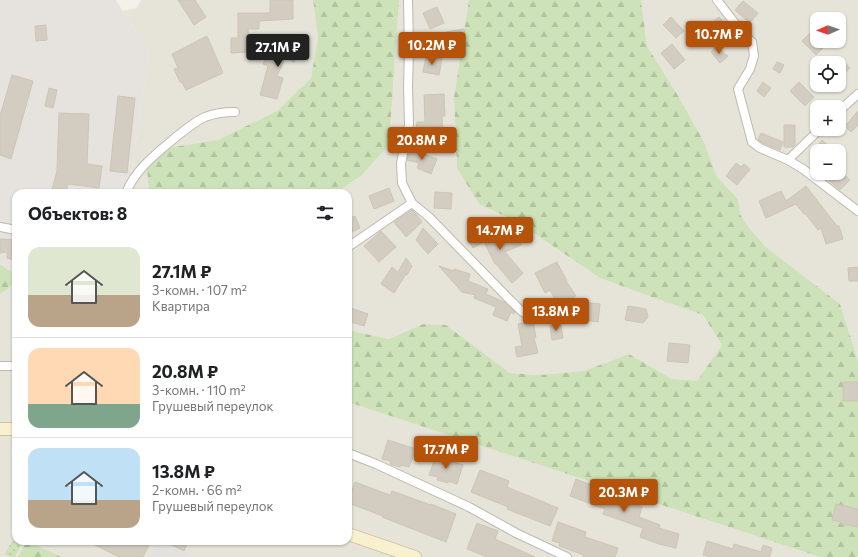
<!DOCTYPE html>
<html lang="ru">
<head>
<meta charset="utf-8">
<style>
	body { margin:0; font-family:Commissioner,sans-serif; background:#f2f2f2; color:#202124; height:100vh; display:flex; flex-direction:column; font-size:15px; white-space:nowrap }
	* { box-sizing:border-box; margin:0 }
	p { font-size:13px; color:#757577 }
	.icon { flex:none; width:22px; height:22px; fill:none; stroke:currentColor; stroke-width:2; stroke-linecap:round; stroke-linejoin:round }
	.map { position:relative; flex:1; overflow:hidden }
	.side { position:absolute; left:12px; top:189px; width:340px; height:356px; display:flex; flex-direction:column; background:#fff; border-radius:12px; box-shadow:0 1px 3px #0004 }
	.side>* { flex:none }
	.needle { width:26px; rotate:268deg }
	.buttons { position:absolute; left:810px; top:12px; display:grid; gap:8px }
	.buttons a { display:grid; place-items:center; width:36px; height:36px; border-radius:8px; background:#fff; box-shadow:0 1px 3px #0004; font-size:20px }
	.price { position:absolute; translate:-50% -34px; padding:0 9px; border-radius:4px; background:#b45309; color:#fff; font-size:13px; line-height:26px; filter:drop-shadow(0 1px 2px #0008) }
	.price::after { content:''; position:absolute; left:50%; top:24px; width:12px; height:9px; margin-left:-6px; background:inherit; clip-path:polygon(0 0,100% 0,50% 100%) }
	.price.selected { background:#222; color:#fff }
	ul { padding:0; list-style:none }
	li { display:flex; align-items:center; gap:12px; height:100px; padding:0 16px }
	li+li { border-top:1px solid #e0e0e0 }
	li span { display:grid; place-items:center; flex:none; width:112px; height:80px; border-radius:12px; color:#555 }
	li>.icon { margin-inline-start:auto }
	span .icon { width:48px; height:48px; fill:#fffc; stroke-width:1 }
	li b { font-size:17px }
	h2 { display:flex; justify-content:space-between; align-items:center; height:48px; padding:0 16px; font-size:17px }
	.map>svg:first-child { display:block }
</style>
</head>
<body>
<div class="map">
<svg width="858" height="557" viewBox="0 0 858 557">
	<defs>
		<pattern id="forest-firs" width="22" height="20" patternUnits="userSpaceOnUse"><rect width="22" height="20" fill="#cde2b8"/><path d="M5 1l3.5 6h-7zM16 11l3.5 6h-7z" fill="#b1c39f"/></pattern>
		<pattern id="park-dots" width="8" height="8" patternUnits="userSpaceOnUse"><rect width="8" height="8" fill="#cde2b8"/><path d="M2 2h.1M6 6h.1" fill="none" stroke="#b1c39f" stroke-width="1.8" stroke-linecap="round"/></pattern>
	</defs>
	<rect width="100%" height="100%" fill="#f3f1ea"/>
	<path fill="#e6e3d9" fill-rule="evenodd" d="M141,0H313L318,37L311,78L277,111L218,140L167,148L147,168L149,193H119L131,175L149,53L123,11L137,8Z
		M399,0H469L454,97L457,168L479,204L519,223L600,278L646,295L703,315L722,345L697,382L672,379L629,354L584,371L539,375L510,373L446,325L423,324L389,339L348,330V193H336L362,175L389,145Z
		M641,0H858V361L840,304L766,247L749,228L740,214L738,199L717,177L704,142L680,99L647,46ZM817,19H839V41H817ZM817,63H839V85H817ZM817,107H839V129H817ZM817,151H839V173H817Z
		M16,282V541H348V404H354L820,557H0V294L7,290L13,283Z"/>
	<path fill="#e6e3df" d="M0,0H116L149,53L131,175L119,193H16V282L13,283L11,271L0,265Z"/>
	<path fill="url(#forest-firs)" d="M313,0H399L389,145L362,175L336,193H149L147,168L167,148L218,140L277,111L311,78L318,37Z
		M469,0H641L647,46L680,99L704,142L717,177L738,199L740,214L749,228L766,247L840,304L858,361V557H820L354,404H348V330L389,339L423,324L446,325L510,373L539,375L584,371L629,354L672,379L697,381L722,345L703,315L646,295L600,278L519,223L479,204L457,168L454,97Z
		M0,265L11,271L13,283L7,290L0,294Z
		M27,541L61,557H18Z"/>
	<path fill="url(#park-dots)" d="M12,541L21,545L15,557H10L5,554Z"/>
	<path fill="#e2e1de" d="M158,542L193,557H151Z"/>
	<path fill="#d3cdc1" stroke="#cdc5b5" d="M178,0H195L206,17L194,25Z
		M270,0H293V19L259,21V29H248L249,52L231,53V38H238V13H270Z
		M743,1L758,13L750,23L735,10Z
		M437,7L444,23L430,29L423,13Z
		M671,17L684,31L676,38L663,25Z
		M719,17L732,32L722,41L709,25Z
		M46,25L47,40L36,41L35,26Z
		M817,26V41H830L816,55L802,41Z
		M464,29L466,41L448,43L446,32Z
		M207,36L223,73L186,90L182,82H180L174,69L178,68L172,54Z
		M286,38L302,47L294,62L285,58L277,76L283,78L277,99L260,95L268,66L263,64L268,54L276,57Z
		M672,44L685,60L674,69L661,53Z
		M716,47L728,56L720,63L711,52Z
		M426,56L442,59L439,75L423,72Z
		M839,56L850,68L839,79Z
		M777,62L784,65L780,73L773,69Z
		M12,75L33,81L11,159L0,155V116Z
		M763,82L771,88L764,97L757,91Z
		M799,82L814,97L805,106L790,91Z
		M49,88L57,90L53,108L45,106Z
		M444,94L445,116H442L443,144L410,146L412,137H415L417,122H425L424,95Z
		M118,96L135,98L127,173L110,171Z
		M858,111V125L851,132L845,126Z
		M59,113L89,114L87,164L102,166L99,188L68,184L66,193H51L57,171Z
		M784,125H795V145L793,147H784Z
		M761,133L783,142L780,150L763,143L758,140Z
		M822,140L829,146L825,151H822L817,146Z
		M410,149L437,159L431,174L417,168L419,163L407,160Z
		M736,163L741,167L744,164L750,169L737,185L726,176Z
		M832,173H842L850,180L840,190L827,179Z
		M806,186L837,226H839L843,239L826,244L821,228L818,230L805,213L804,214L796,204L766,218L759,201L781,191L786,201Z
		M389,188L394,201L374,209L369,196Z
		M435,192L452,193L451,209L434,208Z
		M412,210L415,213L422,222L406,237L394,222Z
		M355,216L360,228L348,234V219Z
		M423,228L438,244L428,254L416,240Z
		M482,229L488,240L486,241L514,229L521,245L505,252L523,273L512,283L496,264H495L484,242L473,248L467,237Z
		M381,231L396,247L379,262L364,246Z
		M0,239L16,240V261L7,258V252L0,253Z
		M406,258L412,266L407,275L406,274L394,293L381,284L392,267L398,272Z
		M557,262L567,281H566L576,296L559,306L550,290L545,293L535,273Z
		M439,266L454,271V269L470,274L468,281L488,289L486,294L504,302L515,312L514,314L511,312L507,321L493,315L496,307L474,298L475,295L462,292Z
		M858,267V281H849L848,268Z
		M582,302L600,304L598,322L579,319Z
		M628,306L646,309L648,317L643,323L625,320Z
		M351,308L368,314L364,326L348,321V317Z
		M532,321H533L536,337L534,338L538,353L517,357L515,347L522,346L518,324Z
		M561,325L563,338L552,340L550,326Z
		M669,343L690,345L688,363L667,361Z
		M843,382H858V401H843Z
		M388,440L416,449L409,467L401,465L400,467L390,464L391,461L382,459Z
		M436,456L463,465L457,484L448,481V483L437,480L438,477L429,475Z
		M480,470L509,481L507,487L558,508L550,526L507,509L508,507L471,492Z
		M576,479L606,491L605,493L642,507L639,517L660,525L659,528L679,534L676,548L659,544L640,537L643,528L603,514L605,509L570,496Z
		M355,482L390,495L392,491L431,505V504L456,514L446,542L382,517L383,516L348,503Z
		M836,504L858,509V527L841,524V522L832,520Z
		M558,522L586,532L585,537L618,548L615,557H583L584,555L559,546L560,543L552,541Z
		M477,523L498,531L495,539L535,557H487L467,549Z
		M87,541H151L143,557H119Z
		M163,541H188L184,551Z
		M707,541L733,549L734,544L761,552L763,545L772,548L770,555V557H710L703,555Z"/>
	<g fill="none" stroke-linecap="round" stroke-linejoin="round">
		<defs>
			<path id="minor" d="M408,0L409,51L408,87L409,125L401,163L402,183L412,203L429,217L511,301C515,304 518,309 523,312C534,320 550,315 561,312
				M717,0L743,34L752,42L754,56L750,69L738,89L752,142L760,148L788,160L803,169L858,211
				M839,111L858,94
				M788,160L820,129
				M126,193C134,172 153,156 170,142C181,133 192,123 205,117C215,113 225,112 235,112
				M0,227L16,230
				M348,247L412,203
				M0,366H16
				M348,453L376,464L469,507L516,533L567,557"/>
			<path id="secondary" d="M0,429H16
				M348,534L415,557"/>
		</defs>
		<use href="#minor" stroke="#beb9ae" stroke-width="10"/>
		<use href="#secondary" stroke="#cdc4a0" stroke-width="14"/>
		<use href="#minor" stroke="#fff" stroke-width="8"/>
		<use href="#secondary" stroke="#f8f0cf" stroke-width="12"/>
	</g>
</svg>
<div class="buttons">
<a><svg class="needle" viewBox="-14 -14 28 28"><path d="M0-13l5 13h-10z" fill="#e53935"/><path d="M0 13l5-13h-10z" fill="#757577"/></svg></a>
<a><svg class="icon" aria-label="locate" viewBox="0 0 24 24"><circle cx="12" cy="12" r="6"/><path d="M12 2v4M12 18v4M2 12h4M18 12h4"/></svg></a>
<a>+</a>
<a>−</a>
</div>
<b class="price" style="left:719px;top:55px">10.7M ₽</b>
<b class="price" style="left:432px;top:66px">10.2M ₽</b>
<b class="price selected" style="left:278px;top:68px">27.1M ₽</b>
<b class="price" style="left:422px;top:161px">20.8M ₽</b>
<b class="price" style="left:500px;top:251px">14.7M ₽</b>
<b class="price" style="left:556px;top:332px">13.8M ₽</b>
<b class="price" style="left:446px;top:470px">17.7M ₽</b>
<b class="price" style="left:624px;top:513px">20.3M ₽</b>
<section class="side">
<h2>Объектов: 8<svg class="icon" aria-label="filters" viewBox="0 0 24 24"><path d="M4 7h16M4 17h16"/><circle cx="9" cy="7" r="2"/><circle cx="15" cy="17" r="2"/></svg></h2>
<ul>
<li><span style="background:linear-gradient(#dfe7d0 60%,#b9a48a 0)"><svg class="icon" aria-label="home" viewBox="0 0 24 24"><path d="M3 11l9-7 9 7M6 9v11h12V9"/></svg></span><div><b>27.1M ₽</b><p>3-комн. · 107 m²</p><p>Квартира</p></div></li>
<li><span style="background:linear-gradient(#ffd9b3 70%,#7fa58c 0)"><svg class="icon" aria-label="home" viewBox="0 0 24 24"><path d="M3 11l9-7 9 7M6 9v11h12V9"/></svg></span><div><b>20.8M ₽</b><p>3-комн. · 110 m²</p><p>Грушевый переулок</p></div></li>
<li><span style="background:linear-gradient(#bfe0f5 65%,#b9a48a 0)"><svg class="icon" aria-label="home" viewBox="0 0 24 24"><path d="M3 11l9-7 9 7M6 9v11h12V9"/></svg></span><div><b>13.8M ₽</b><p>2-комн. · 66 m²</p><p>Грушевый переулок</p></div></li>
</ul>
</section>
</div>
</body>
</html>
